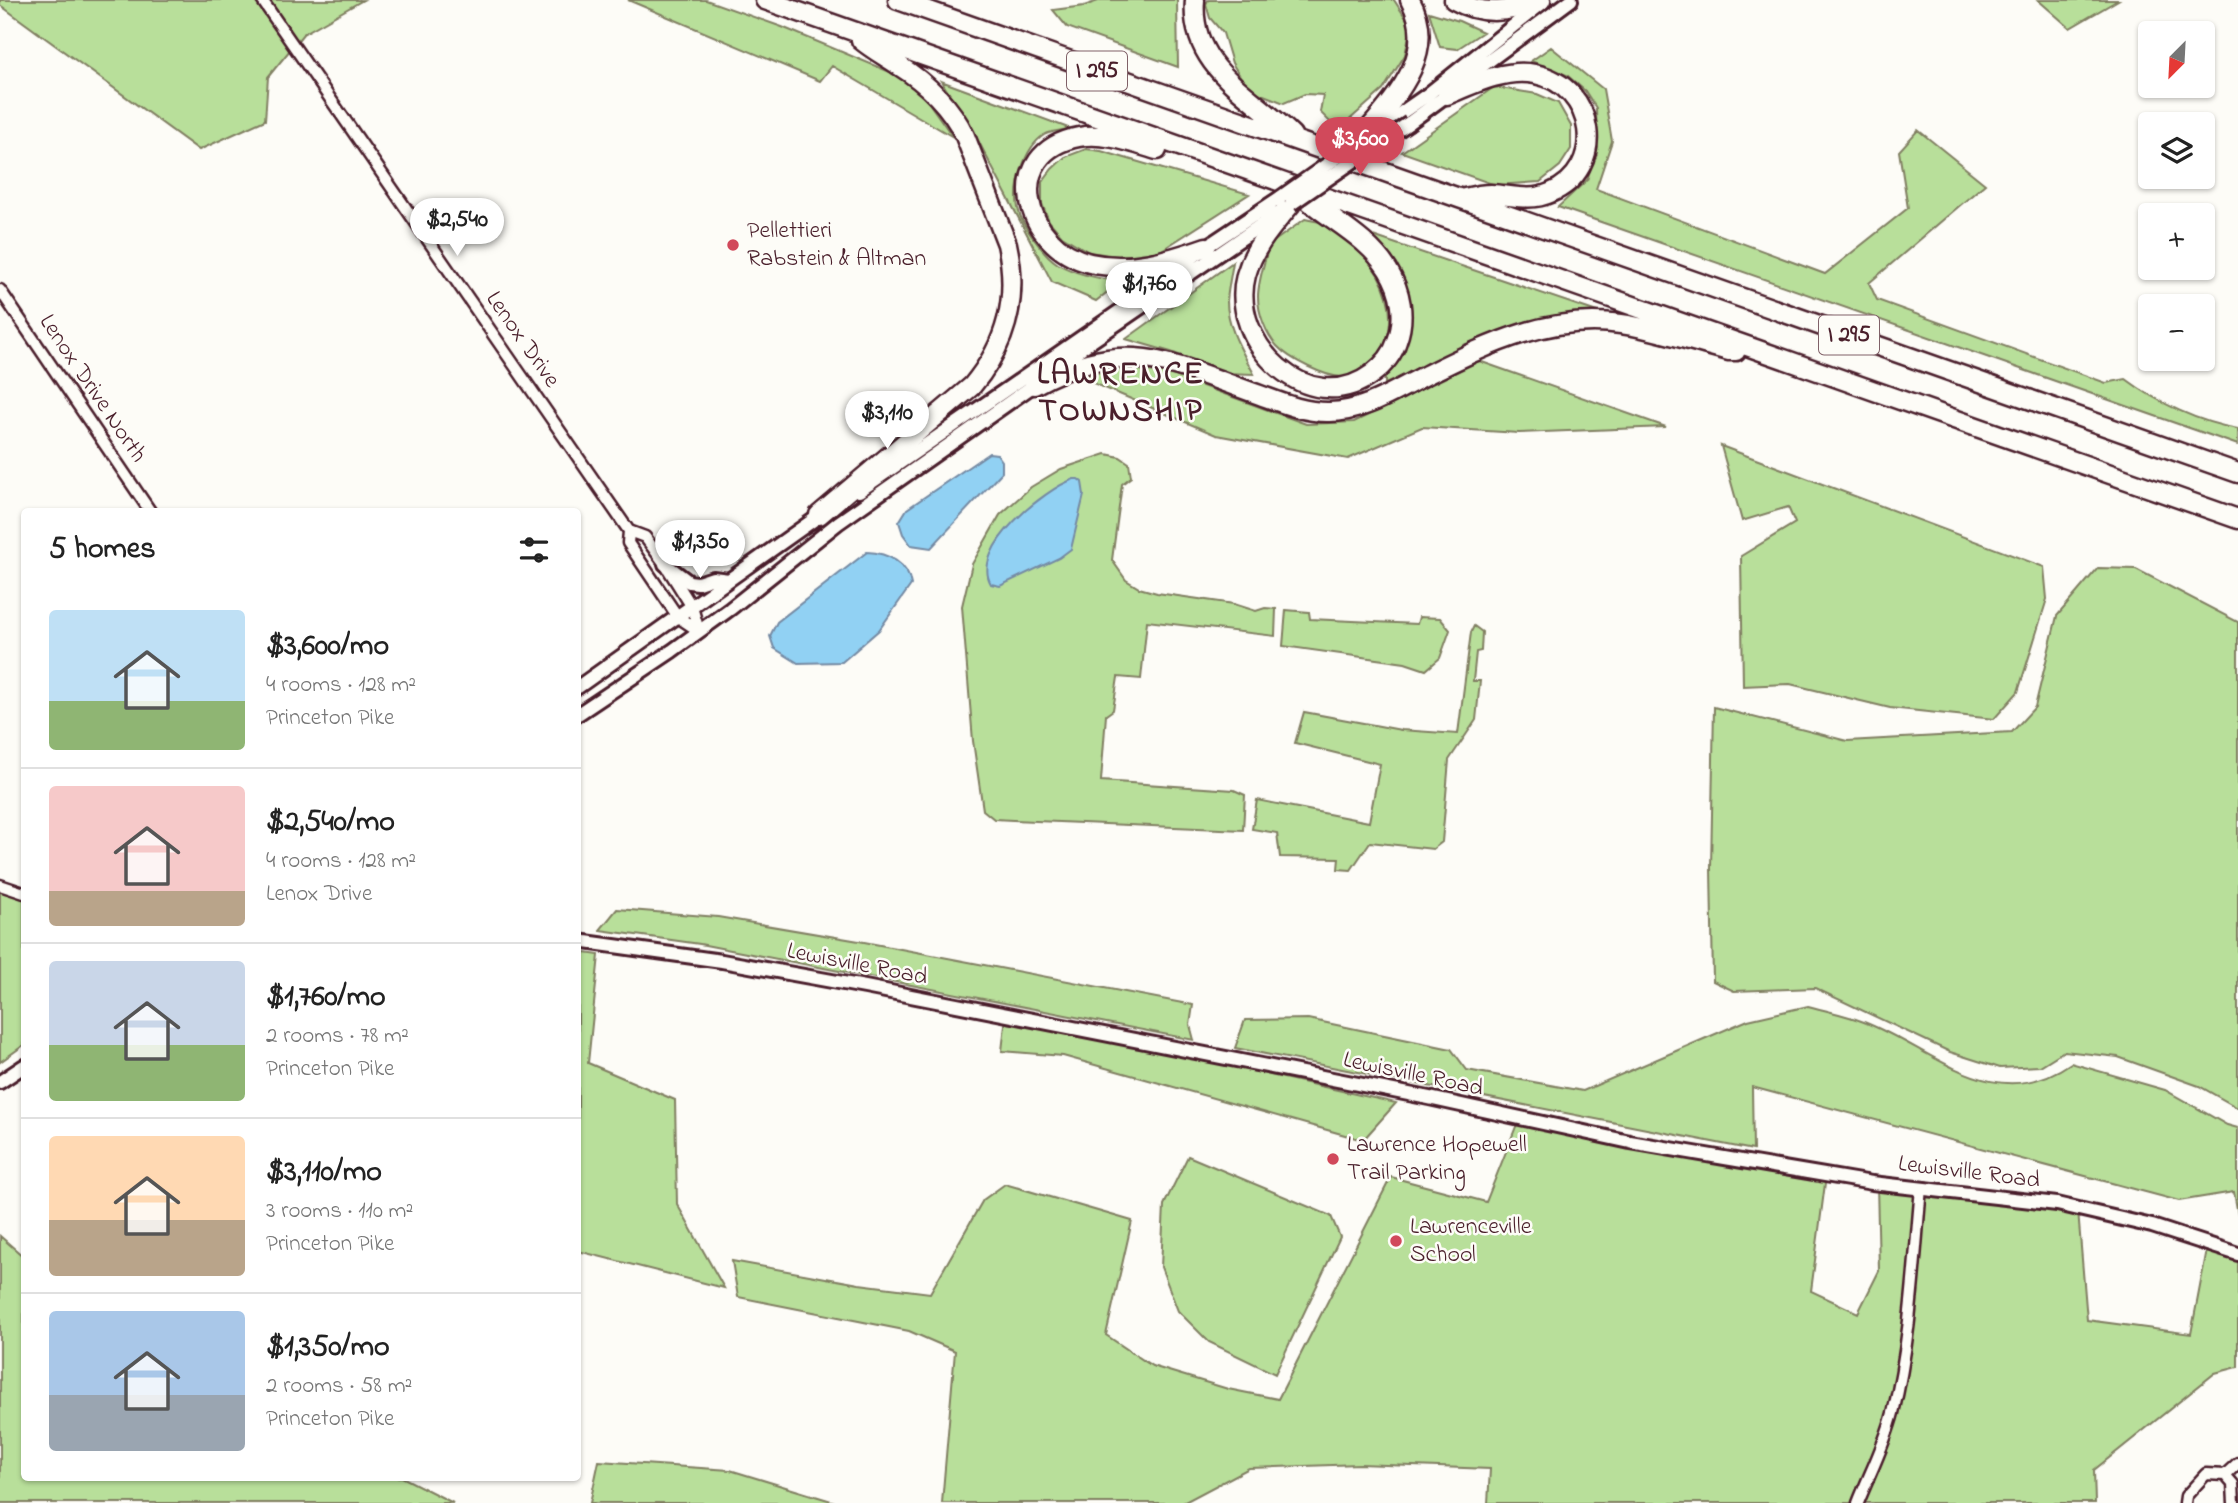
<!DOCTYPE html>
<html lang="en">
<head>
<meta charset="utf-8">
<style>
	body { margin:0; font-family:"Indie Flower",sans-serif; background:#f2f2f2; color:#222; height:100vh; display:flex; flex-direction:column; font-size:26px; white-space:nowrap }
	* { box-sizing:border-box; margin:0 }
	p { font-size:23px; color:#767676 }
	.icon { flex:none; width:38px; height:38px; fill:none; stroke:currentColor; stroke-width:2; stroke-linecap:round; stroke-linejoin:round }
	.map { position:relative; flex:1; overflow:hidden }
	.side { position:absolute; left:21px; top:508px; width:560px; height:973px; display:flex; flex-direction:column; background:#fff; border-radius:7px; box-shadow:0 2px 5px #0004 }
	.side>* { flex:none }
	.needle { width:46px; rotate:204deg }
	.tools { position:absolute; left:2138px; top:21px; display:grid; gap:14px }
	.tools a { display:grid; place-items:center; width:77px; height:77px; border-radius:7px; background:#fff; box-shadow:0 2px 5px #0004; font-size:35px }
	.price { position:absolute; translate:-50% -60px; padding:0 16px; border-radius:24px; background:#fff; color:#222; font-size:23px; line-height:46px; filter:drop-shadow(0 2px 4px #0008) }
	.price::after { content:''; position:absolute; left:50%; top:42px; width:21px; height:16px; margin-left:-10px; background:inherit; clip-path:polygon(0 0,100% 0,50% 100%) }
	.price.selected { background:#d1495b; color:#fff }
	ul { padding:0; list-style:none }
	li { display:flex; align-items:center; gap:21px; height:175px; padding:0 28px }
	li+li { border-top:2px solid #e0e0e0 }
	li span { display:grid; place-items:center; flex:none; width:196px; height:140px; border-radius:7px; color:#555 }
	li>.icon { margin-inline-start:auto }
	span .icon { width:84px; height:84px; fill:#fffc; stroke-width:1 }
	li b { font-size:30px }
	h2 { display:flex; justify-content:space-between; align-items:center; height:84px; padding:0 28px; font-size:30px }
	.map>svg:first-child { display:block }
</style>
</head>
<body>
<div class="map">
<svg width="2238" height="1503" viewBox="0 0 2238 1503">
	<rect width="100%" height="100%" fill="#fdfcf7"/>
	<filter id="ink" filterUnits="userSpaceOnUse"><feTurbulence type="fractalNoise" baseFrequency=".0143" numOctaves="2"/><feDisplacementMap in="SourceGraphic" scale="14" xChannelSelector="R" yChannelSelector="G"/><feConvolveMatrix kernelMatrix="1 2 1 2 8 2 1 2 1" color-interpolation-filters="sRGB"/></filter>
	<g filter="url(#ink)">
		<path fill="#b8df9a" stroke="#817f62" stroke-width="2" d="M0,0H363L303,34L268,77L265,120L199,150L0,5Z
			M628,0H706L782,27L914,82L953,137L832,66L820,81Z
			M1101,0H1177L1178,67L1067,27L1053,10L1084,6Z
			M1208,0H1394L1411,26L1405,55L1383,90L1338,130L1320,112L1323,95L1305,94L1284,103L1248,89L1232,63L1223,33L1210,18L1206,4Z
			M2038,0H2118L2070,28Z
			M1429,12L1459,21L1483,32L1457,49L1440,47Z
			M1551,47L1603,89L1612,141L1596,189L1825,274L1908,208L1899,151L1918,130L1985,184L1869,283L1877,300L2106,383L2126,379C2158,403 2198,422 2238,429V445L1558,207L1587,180L1597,148L1596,108L1585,91L1567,75L1531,61Z
			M941,81L1071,129C1063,130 1051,131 1044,135C1024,148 1014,185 1018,208C1021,225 1044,255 1058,264C1077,275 1099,278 1120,282L1096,301L1052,282L970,125Z
			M1494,87L1537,94L1558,103L1571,126V149L1560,166L1540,182L1495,185L1402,152Z
			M1086,149L1101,151L1249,194L1157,253L1124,257L1089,252L1062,236L1049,221L1042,204V182L1052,169L1065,157Z
			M1305,219C1314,221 1323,222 1331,225C1345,231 1370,262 1378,275C1395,306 1396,343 1368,367C1362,372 1351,377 1344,377C1326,378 1289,359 1277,346C1266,334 1258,313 1258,297C1258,280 1265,262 1269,245Z
			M1370,235L1603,314L1527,321L1385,384V375C1413,343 1421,308 1398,269C1390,257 1379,246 1370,235Z
			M1233,262C1231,275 1228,288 1227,301C1227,327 1242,351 1254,374L1224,373L1171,352L1126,339Z
			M1479,361L1666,427L1519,433L1422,427L1348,459L1216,435L1079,377L1119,368L1167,373L1306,424L1354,422Z
			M1721,446L2044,567L2047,599L2018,692L1994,719L1890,708L1790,684L1743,686L1741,556L1795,523L1788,507L1742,521Z
			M1106,454L1120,457L1129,463L1131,477L1122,484L1112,560L1126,580L1139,588L1157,593L1234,604L1256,611L1265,608L1276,609L1275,636L1147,621L1141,679L1118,677L1113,710L1106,715L1101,781L1234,790L1245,795L1243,830L1013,820L994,819L983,810L973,741L962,606L972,564L1000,515L1031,487L1061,469Z
			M2098,568L2136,569L2238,622V1108L2199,1086L2118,1057L2064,1051L2040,1066L2000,1068L1950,1052L1815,988L1734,991L1713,981L1711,868L1714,707L1847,741L2012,732L2035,707L2057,616Z
			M1286,610L1309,612L1310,619L1417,624L1419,617L1440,618L1450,630L1440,658L1426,670L1405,663L1283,646Z
			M1474,626L1482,632L1481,651L1476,652L1473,681H1480L1476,720L1449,760L1442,842L1433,849L1370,842L1351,870L1338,869L1339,858L1280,857L1277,833L1252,829L1257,800L1369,822L1380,764L1295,743L1304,712L1401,730L1458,734L1471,632Z
			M0,889L24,897V1045L0,1062Z
			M617,909L718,917L859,941L1193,1005L1190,1025L1194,1040L700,944L600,930Z
			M578,952L599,955L588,1063L675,1100L677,1204L724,1288L578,1251Z
			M1808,1006C1826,1011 1846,1015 1864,1022C1934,1049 1994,1117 2071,1063L2165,1090L2227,1125L2238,1128V1215L2234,1192L2179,1201L1752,1087L1753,1150L1235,1048L1245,1020L1308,1019L1451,1049L1467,1070L1583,1091L1748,1020Z
			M1006,1016L1396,1103L1363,1140L1063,1056L1002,1051Z
			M1517,1124L1826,1176L1811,1291L1858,1313L1879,1271L1877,1183L2078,1211L2087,1320L2191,1334L2208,1244L2238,1254V1367L2215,1373L2094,1470L2095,1503H1488L1490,1469L1360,1464L1249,1468L1183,1503H942L955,1351L909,1331L738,1297L732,1261L859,1284L930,1293L983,1200L1005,1184L1132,1221L1106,1335L1152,1366L1228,1389L1278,1399L1391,1177L1486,1202Z
			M1188,1156L1331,1216L1340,1237L1275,1374L1209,1342L1178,1311L1161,1267L1164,1205Z
			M0,1236L24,1257V1477H402L453,1503H0Z
			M599,1461L730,1470L838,1503H590Z"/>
		<path fill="#91d1f3" stroke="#758aa3" stroke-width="2" d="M989,453L997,454L1002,461V472L931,548L911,545L903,534L899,522L907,509Z
			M1074,479H1078L1082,482L1084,495L1071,549L1059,558L1000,586L991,584C970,548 1045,489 1074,479Z
			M867,552C888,553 908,563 911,585L879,630L842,662L798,663L774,648L770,636L777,622Z"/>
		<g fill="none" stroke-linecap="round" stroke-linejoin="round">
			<defs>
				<path id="minor" d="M262,0L629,531L645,537L665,564L692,607L699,631
					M0,290L150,511
					M629,531L628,543L678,617L699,631
					M0,885L24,893
					M2225,1475L2233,1484L2234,1503
					M1858,1503C1870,1473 1885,1444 1893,1413C1911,1340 1914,1263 1921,1188
					M2185,1503L2186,1496L2206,1474L2225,1475L2238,1463"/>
				<path id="tertiary" d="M578,941L722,961L865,987L1429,1098L1630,1142L1872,1183L2057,1204L2152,1226L2238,1254"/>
				<path id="secondary" d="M1409,123L1447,95L1459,83L1571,0
					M1371,134L1427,95L1542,3
					M859,491L1146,293L1206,247L1281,197
					M665,564L689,582L698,583L713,578L729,580
					M578,687L826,511
					M578,714L672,651L730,609L838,523L1034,385L1080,349L1277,214
					M0,1082L24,1066"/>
				<path id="motorway" d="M765,0L2238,519
					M898,0L2238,473
					M1195,0C1189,68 1251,94 1292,135
					M1454,0C1484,17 1511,12 1541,0
					M1447,95C1473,84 1506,68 1535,74C1596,86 1608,169 1550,193C1530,202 1511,195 1491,194C1483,194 1473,196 1465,198
					M1356,144C1390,103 1441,56 1410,0
					M1157,150C1133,143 1104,132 1079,137C1000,152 1023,247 1090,263C1130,272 1169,260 1206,247
					M1291,204C1273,226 1254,246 1246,275C1228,343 1309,421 1372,374C1384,365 1393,354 1397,341C1406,317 1401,291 1388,270C1365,233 1322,217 1293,187
					M1034,385C1127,335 1169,363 1260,395C1282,403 1303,412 1327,412C1363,413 1398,389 1430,373C1491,343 1551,314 1621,324C1657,329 1694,342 1729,351H1736
					M819,515L972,386C1007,344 1019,298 1007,244L965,136C950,105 927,83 898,65C885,56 873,50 861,40"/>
			</defs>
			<use href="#minor" stroke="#4a1f2b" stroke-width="15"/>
			<use href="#tertiary" stroke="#4a1f2b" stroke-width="18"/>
			<use href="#secondary" stroke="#4a1f2b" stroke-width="18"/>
			<use href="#motorway" stroke="#4a1f2b" stroke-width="23"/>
			<use href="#minor" stroke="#fdfcf7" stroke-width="10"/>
			<use href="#tertiary" stroke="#fdfcf7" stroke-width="12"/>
			<use href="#secondary" stroke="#fdfcf7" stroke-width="12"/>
			<use href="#motorway" stroke="#fdfcf7" stroke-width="18"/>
			<defs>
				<path id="secondary-bridge" d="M1281,197L1356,144
					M1291,204L1409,123"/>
			</defs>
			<use href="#secondary-bridge" stroke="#4a1f2b" stroke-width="18" stroke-linecap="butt"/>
			<use href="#secondary-bridge" stroke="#fdfcf7" stroke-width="12"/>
		</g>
	</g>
	<g fill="#d1495b" stroke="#fdfcf7" stroke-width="2.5">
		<circle cx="733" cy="245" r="7"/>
		<circle cx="1333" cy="1159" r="7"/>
		<circle cx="1396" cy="1241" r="7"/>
	</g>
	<g text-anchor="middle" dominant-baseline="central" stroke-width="5" stroke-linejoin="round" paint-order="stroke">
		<g fill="#fdfcf7" stroke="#806168" stroke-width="2">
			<rect x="1067" y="51.5" width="60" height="39" rx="5"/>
			<rect x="1819" y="315.5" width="60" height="39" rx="5"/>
		</g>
		<g font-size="23" font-weight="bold" fill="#4a1f2b">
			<text x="1097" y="71">I 295</text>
			<text x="1849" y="335">I 295</text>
		</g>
		<g font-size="24" fill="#4a1f2b" stroke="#fdfcf7" text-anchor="start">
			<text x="747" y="231">Pellettieri<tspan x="747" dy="28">Rabstein &amp; Altman</tspan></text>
			<text x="1347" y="1145">Lawrence Hopewell<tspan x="1347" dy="28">Trail Parking</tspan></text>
			<text x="1410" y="1227">Lawrenceville<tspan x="1410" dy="28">School</tspan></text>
		</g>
		<g font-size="24" fill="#4a1f2b" stroke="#fdfcf7">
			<text transform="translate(522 340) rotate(55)">Lenox Drive</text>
			<text transform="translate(92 389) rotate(56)">Lenox Drive North</text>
			<text transform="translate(857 965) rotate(11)">Lewisville Road</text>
			<text transform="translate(1413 1075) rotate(12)">Lewisville Road</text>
			<text transform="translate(1969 1173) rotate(7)">Lewisville Road</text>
		</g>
		<g font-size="32" font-weight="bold" letter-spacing="2" fill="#4a1f2b" stroke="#fdfcf7">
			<text x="1121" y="375">LAWRENCE<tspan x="1121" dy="37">TOWNSHIP</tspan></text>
		</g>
	</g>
</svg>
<div class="tools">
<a><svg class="needle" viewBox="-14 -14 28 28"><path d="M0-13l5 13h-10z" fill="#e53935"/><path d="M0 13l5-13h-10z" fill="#767676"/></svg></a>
<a><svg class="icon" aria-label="layers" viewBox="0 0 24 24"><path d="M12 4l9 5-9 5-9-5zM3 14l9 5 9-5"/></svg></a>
<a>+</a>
<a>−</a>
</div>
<b class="price selected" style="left:1360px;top:177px">$3,600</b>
<b class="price" style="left:457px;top:258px">$2,540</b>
<b class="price" style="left:1149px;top:322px">$1,760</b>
<b class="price" style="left:887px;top:451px">$3,110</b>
<b class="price" style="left:700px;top:580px">$1,350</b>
<section class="side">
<h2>5 homes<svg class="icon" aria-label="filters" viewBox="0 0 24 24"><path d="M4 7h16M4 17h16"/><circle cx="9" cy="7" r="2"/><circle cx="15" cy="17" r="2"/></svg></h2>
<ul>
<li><span style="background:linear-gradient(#bfe0f5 65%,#8fb573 0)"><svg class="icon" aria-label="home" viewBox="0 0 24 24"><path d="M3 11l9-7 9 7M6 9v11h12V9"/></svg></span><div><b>$3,600/mo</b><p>4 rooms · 128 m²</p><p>Princeton Pike</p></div></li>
<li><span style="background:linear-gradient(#f6c9c9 75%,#b9a48a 0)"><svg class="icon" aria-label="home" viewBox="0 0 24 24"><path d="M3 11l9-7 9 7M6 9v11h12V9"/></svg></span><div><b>$2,540/mo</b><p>4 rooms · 128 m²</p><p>Lenox Drive</p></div></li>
<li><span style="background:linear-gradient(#c9d6e8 60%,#8fb573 0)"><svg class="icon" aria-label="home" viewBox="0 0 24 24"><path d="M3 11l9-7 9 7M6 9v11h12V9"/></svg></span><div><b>$1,760/mo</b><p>2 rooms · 78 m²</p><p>Princeton Pike</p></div></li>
<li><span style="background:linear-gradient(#ffd9b3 60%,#b9a48a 0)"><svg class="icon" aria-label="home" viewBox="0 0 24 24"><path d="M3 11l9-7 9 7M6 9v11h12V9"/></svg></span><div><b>$3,110/mo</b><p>3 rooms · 110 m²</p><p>Princeton Pike</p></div></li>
<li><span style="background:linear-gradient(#a9c7e8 60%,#9aa5b1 0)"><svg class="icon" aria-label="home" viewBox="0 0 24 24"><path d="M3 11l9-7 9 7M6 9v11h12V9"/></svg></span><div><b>$1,350/mo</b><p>2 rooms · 58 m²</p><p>Princeton Pike</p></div></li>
</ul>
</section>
</div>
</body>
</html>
